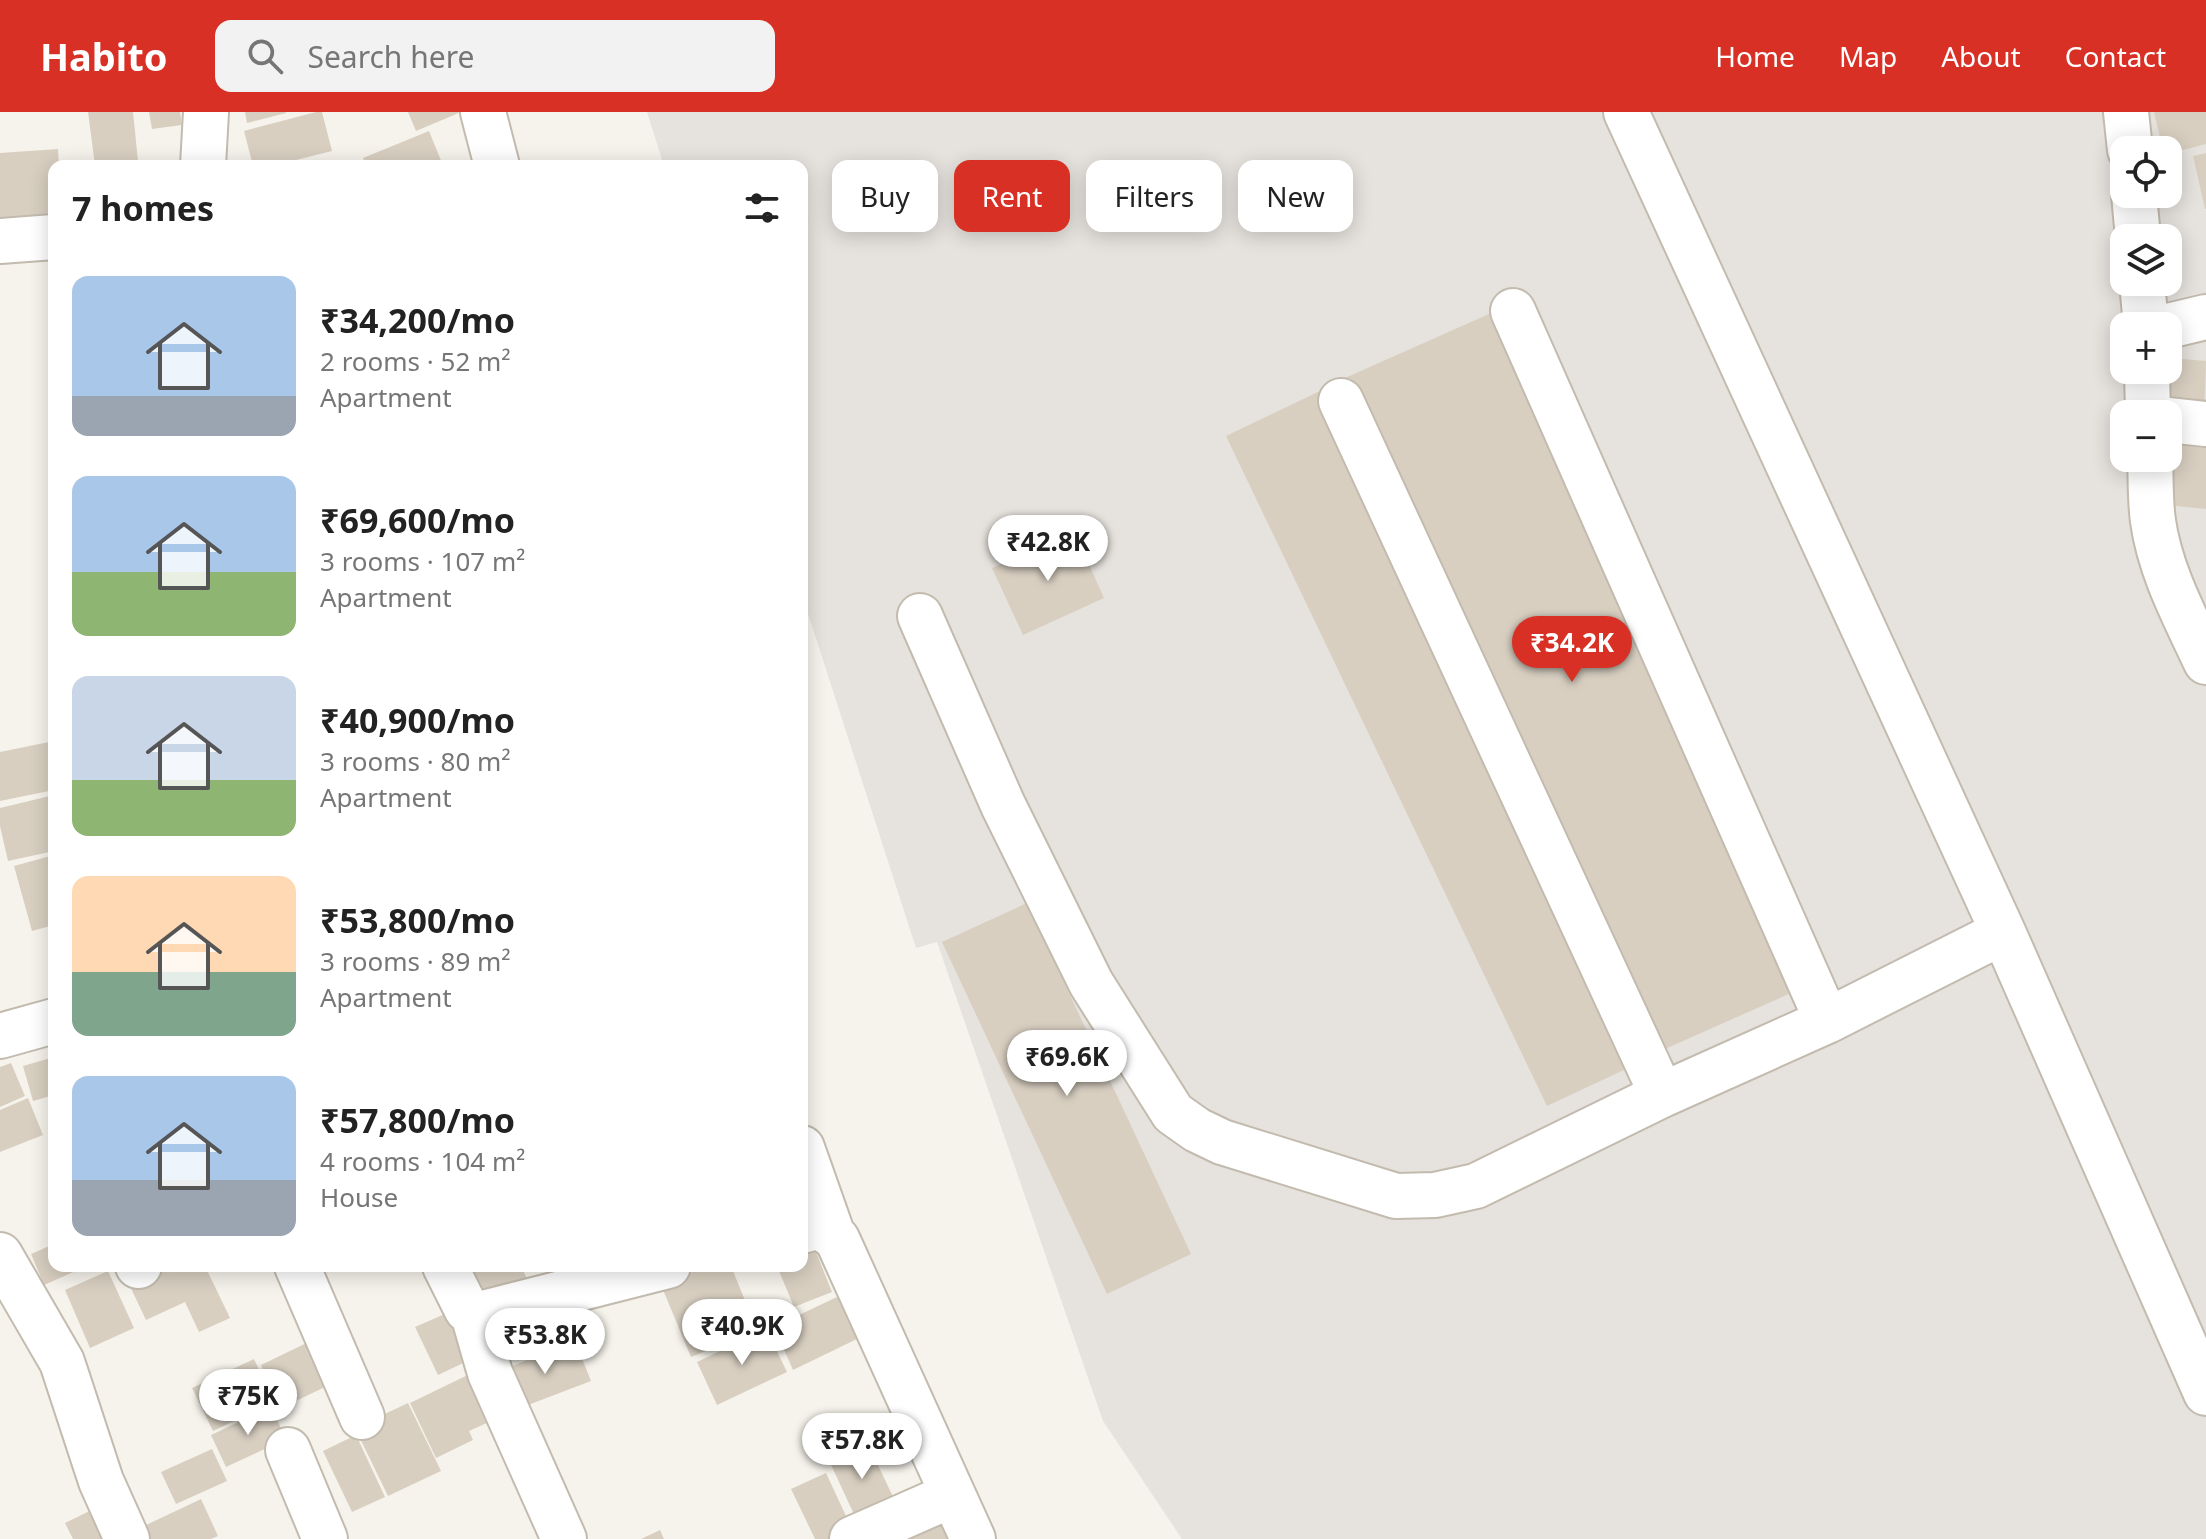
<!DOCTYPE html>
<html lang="en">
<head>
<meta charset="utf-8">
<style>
	body { margin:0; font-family:"Noto Sans",sans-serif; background:#f2f2f2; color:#222; height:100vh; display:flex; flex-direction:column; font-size:30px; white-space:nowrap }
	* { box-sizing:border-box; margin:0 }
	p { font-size:26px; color:#767676 }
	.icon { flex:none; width:44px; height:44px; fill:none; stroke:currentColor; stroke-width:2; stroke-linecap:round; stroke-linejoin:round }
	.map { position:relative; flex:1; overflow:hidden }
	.panel { position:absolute; left:48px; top:48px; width:760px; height:1112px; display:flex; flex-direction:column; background:#fff; border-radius:16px; box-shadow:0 4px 20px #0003 }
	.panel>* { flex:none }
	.hud { position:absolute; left:832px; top:48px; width:760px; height:72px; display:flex; gap:16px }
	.controls { position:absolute; left:2110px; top:24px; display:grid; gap:16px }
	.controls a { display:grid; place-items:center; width:72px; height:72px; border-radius:16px; background:#fff; box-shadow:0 4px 20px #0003; font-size:40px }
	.price { position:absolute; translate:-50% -68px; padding:0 18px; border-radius:28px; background:#fff; color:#222; font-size:26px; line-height:52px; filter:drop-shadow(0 2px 4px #0008) }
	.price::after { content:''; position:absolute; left:50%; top:48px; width:24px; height:18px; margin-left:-12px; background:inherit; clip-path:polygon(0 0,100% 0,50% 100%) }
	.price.selected { background:#d93025; color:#fff }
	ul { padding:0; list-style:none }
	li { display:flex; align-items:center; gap:24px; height:200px; padding:0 24px }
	li span { display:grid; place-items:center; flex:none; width:224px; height:160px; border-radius:16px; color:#555 }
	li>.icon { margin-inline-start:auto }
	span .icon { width:96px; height:96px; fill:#fffc; stroke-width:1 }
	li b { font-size:34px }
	h2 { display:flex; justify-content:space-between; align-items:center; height:96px; padding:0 24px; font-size:34px }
	.tag { padding:0 28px; border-radius:16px; background:#fff; box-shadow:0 4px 20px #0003; font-size:28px; line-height:72px }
	.tag.selected { background:#d93025; color:#fff }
	header { display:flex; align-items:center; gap:48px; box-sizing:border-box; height:112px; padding:0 40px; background:#d93025; color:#fff }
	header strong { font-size:38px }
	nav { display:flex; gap:44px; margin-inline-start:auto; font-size:28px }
	.search { width:560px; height:72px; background:#f2f2f2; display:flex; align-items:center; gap:20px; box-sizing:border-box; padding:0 28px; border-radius:16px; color:#767676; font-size:30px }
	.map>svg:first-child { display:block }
</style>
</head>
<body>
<header>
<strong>Habito</strong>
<div class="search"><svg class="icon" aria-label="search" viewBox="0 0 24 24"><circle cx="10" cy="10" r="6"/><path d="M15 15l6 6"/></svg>Search here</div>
<nav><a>Home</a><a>Map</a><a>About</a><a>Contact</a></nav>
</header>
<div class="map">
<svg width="2206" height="1427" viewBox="0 0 2206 1427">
	<rect width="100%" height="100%" fill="#f6f3ec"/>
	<path fill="#e6e2dd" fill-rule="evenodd" d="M647,0H2206V1427H1182L1103,1309L937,830L916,836L802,483V54H664ZM2124,38H2168V82H2124ZM2124,126H2168V170H2124ZM2124,214H2168V258H2124ZM2124,302H2168V346H2124Z"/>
	<path fill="#d8cfc1" d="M88,0H133L138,49L95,54Z
		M149,0H180L182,13L152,17Z
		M245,0H286V1L247,11Z
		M316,0H322L332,39L272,54H253L244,19Z
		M408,0H461L416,19Z
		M2154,0H2206V32L2168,42V38H2163Z
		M429,19L442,51L434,54H367L363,46Z
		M58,37L59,54H54V103L0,107V41Z
		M2206,41V97H2205L2193,44Z
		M1498,198L1800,877L1647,945L1345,266Z
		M2171,246L2206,249L2204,307L2167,302Z
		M1322,278L1643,949L1547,994L1226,324Z
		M2173,317L2206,320V397L2167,393Z
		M1074,419L1104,486L1023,523L992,456Z
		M54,629V678L0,689V640Z
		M54,683V739L8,749L0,714V696Z
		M54,743V813L32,819L14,754Z
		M1027,791L1191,1142L1107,1182L942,830Z
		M54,945V983L33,989L23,954Z
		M11,951L25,984L0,995V955Z
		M28,986L43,1023L0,1040V998Z
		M810,1125L832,1180L794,1195L777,1154H802V1128Z
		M54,1132V1154H87L44,1173L31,1142Z
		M157,1154H166L171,1162L168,1154H205L230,1206L199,1220L185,1190L146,1208L127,1168Z
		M451,1154H521L529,1171L469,1196Z
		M707,1154H731L757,1218L691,1245L661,1173Z
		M108,1159L134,1216L90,1236L65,1178Z
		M839,1184L859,1226L793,1258L774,1215Z
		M560,1188L574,1224L513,1248L499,1212Z
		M454,1198L476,1245L438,1263L415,1215Z
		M766,1217L787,1260L717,1293L697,1250Z
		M323,1223L344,1266L281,1296L261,1253Z
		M575,1229L591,1269L515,1298L500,1259Z
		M254,1247L274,1290L213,1319L192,1276Z
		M478,1258L500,1305L469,1319L473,1328L436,1346L410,1291Z
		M408,1291L441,1359L388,1384L355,1316Z
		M271,1295L286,1327L226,1355L211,1323Z
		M356,1323L385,1385L352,1400L323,1339Z
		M865,1326L897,1393L858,1411L827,1344Z
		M212,1337L227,1369L176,1392L161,1360Z
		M826,1361L853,1419L835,1427H815L791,1377Z
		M201,1387L218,1424L211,1427H127L125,1423Z
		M102,1393L118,1427H73L65,1411Z
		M935,1395L951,1427H887Z
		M660,1418L664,1427H641Z"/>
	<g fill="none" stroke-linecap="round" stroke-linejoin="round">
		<defs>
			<path id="minor" d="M483,0L497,54
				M1626,0L2003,820L2206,1281
				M2126,0L2130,38
				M203,54L206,0
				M2134,82L2138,126
				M0,129L54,125
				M2142,170L2146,214
				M1513,199L1827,909
				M2168,214L2206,205
				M2147,258L2148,302
				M1341,289L1662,983
				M2168,308L2206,312
				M2150,346C2151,367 2150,388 2153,409C2160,459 2185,505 2206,550
				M920,504L1003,693L1091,871L1173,1001L1197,1018L1222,1030L1396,1084L1435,1083L1476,1074L1662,983L1827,909L2003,820
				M0,924L54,909
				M802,1036L832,1121
				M802,1119L820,1114L837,1127L973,1427
				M0,1143L62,1250L101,1369L127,1427
				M138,1154H139
				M297,1154L362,1305
				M445,1154L467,1198L473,1202H479L668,1154
				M473,1202L490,1261L564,1427
				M288,1338L325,1427
				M852,1427L952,1383"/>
		</defs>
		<use href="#minor" stroke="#c2bbae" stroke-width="48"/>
		<use href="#minor" stroke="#fff" stroke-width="44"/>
	</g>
</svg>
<div class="controls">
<a><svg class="icon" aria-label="locate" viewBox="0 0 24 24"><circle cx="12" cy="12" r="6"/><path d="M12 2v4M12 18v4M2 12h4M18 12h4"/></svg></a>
<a><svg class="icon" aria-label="layers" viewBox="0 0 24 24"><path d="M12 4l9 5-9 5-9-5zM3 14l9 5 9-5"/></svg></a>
<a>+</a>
<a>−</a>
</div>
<b class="price" style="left:1048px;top:471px">₹42.8K</b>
<b class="price selected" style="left:1572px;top:572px">₹34.2K</b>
<b class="price" style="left:1067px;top:986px">₹69.6K</b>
<b class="price" style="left:742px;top:1255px">₹40.9K</b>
<b class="price" style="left:545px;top:1264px">₹53.8K</b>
<b class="price" style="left:248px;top:1325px">₹75K</b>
<b class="price" style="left:862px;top:1369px">₹57.8K</b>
<div class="hud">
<a class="tag">Buy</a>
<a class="tag selected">Rent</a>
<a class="tag">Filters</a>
<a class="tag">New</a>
</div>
<section class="panel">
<h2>7 homes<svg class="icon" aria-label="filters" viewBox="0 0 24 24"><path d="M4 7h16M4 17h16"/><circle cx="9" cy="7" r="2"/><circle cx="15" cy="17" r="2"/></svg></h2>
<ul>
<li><span style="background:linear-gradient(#a9c7e8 75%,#9aa5b1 0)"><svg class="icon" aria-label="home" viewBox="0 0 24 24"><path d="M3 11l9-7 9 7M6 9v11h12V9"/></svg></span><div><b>₹34,200/mo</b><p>2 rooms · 52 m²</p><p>Apartment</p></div></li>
<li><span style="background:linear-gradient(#a9c7e8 60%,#8fb573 0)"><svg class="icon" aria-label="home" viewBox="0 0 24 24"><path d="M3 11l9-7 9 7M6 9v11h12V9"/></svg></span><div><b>₹69,600/mo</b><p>3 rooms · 107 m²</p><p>Apartment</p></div></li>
<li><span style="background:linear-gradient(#c9d6e8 65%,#8fb573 0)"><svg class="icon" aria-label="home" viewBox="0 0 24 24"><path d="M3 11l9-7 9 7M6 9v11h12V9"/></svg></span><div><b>₹40,900/mo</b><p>3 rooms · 80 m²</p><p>Apartment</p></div></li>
<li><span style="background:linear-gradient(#ffd9b3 60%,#7fa58c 0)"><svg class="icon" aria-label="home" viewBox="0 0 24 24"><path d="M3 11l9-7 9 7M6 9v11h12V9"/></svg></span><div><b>₹53,800/mo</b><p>3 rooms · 89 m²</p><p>Apartment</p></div></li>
<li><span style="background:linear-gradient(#a9c7e8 65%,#9aa5b1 0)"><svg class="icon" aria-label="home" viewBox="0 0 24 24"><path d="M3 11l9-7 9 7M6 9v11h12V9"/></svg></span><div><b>₹57,800/mo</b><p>4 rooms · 104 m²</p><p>House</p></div></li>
</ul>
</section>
</div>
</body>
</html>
